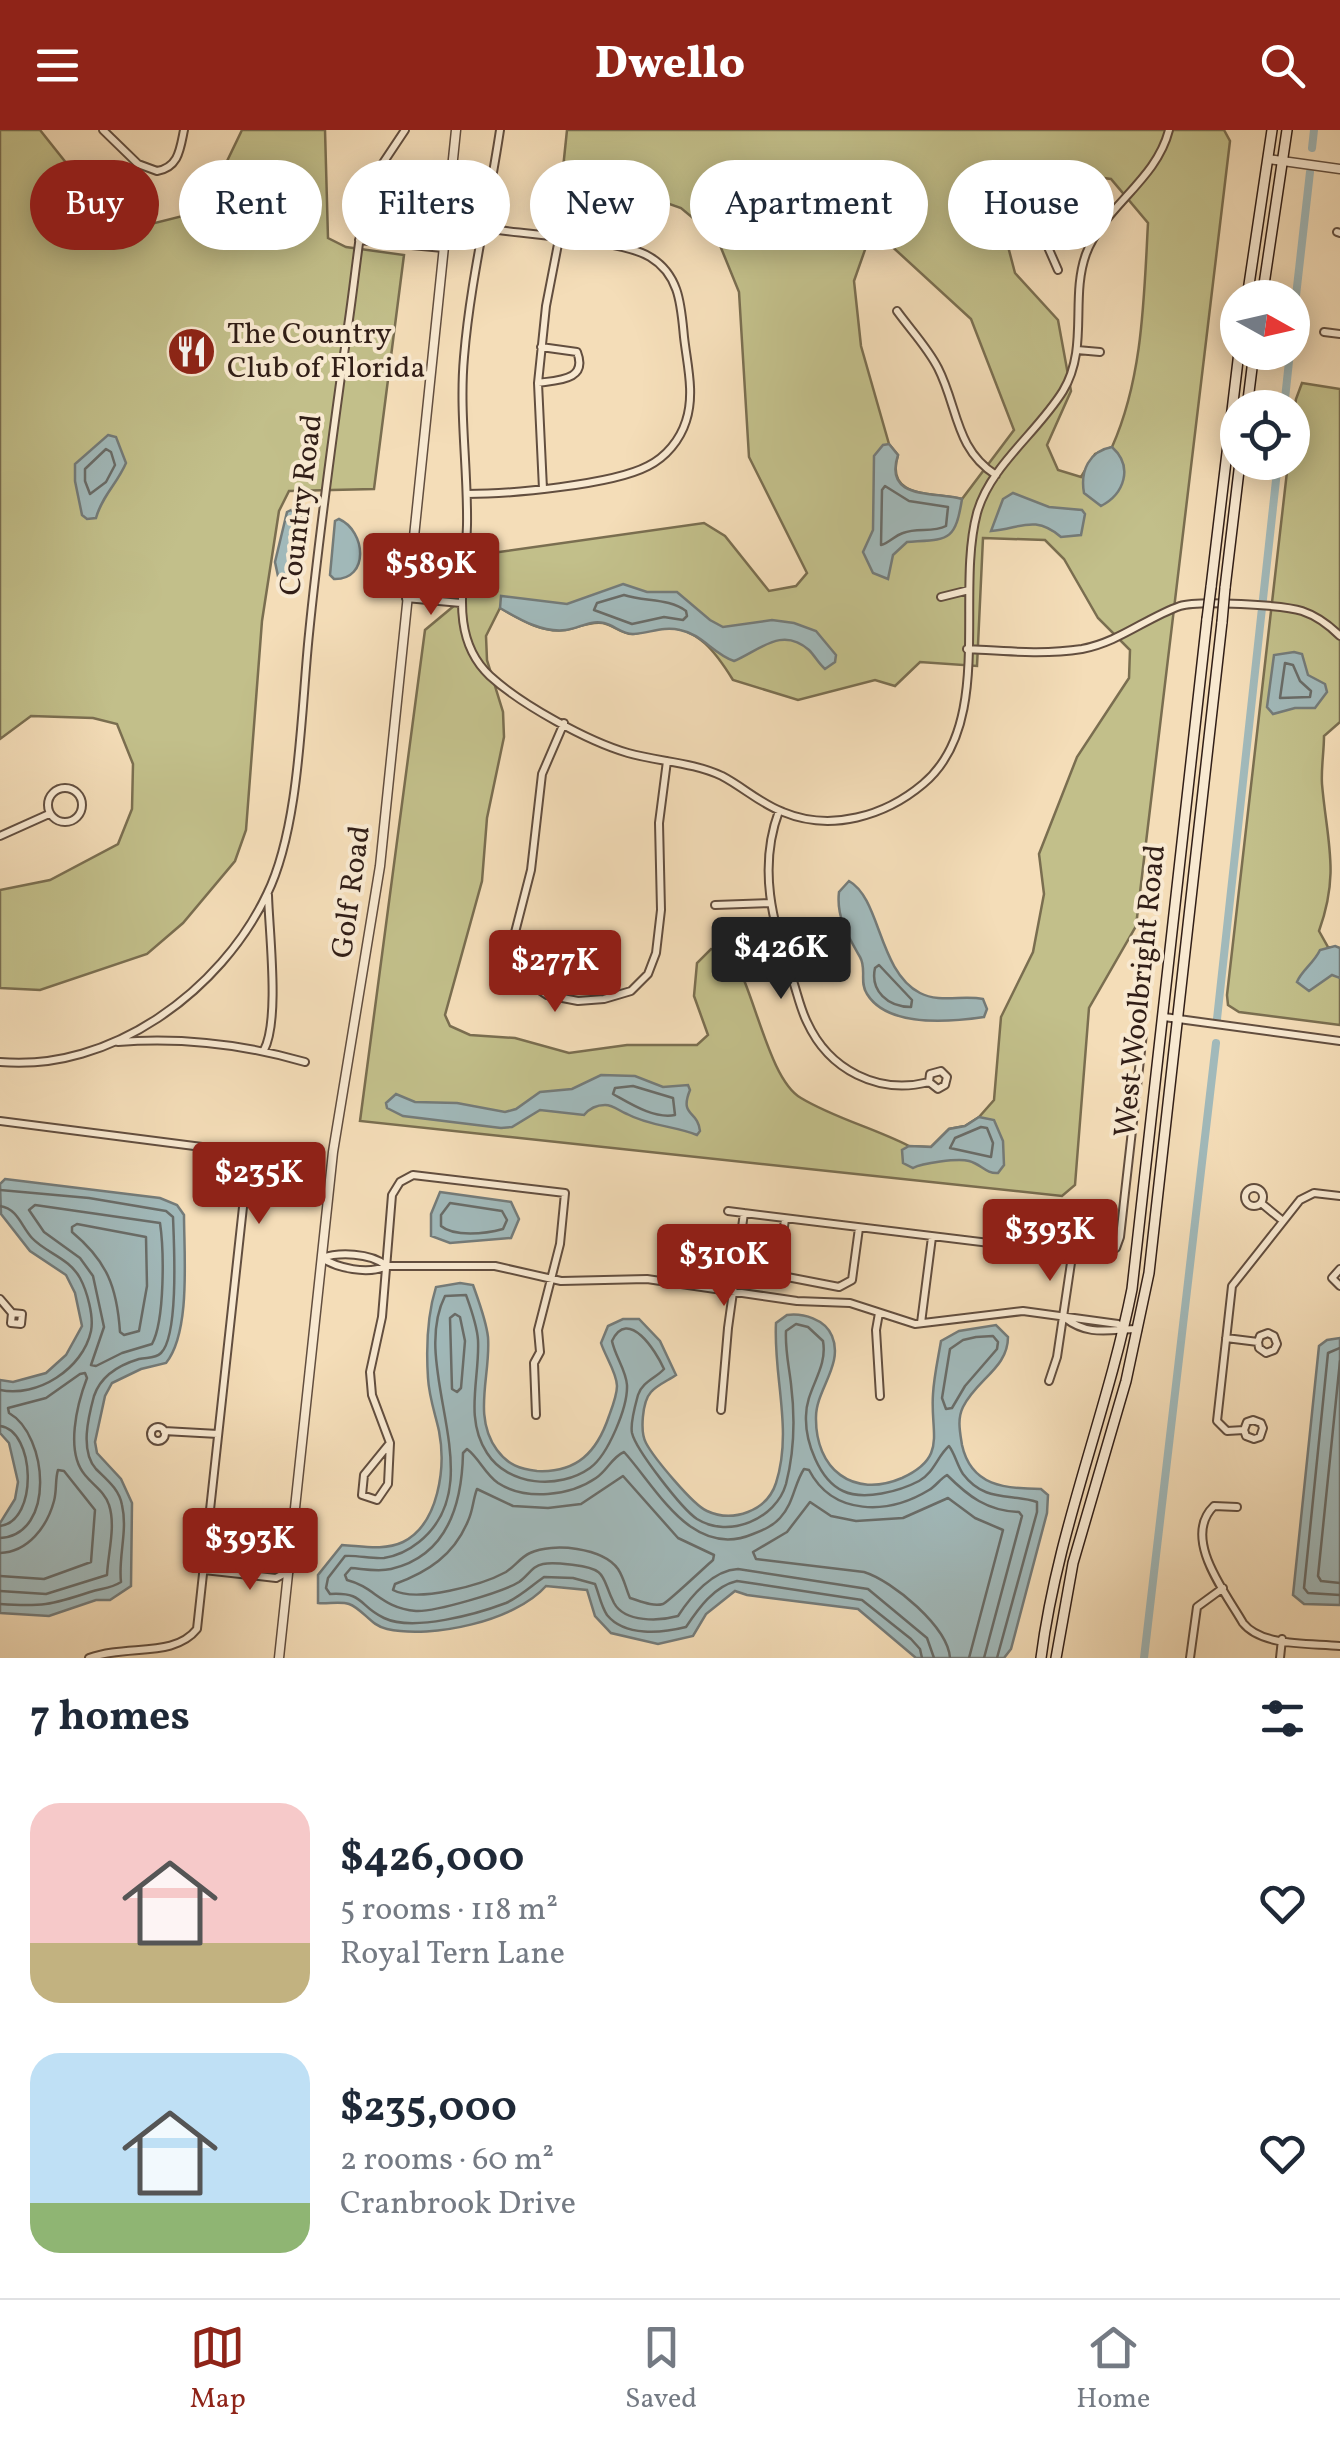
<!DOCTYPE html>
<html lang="en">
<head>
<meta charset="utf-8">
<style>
	body { margin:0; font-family:Vollkorn,serif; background:#f2f2f3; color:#1f2937; height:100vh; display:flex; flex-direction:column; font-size:38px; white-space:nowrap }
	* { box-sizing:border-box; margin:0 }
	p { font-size:32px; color:#747a83 }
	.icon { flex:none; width:55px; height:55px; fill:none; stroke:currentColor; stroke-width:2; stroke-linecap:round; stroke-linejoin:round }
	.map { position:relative; height:1528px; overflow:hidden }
	.details { display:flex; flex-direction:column; background:#fff; flex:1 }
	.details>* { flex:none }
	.hud { position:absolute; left:30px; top:30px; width:1280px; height:90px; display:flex; gap:20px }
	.needle { width:65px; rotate:98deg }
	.controls { position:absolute; left:1220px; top:150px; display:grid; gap:20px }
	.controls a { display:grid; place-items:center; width:90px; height:90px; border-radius:50%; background:#fff; box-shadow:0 5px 25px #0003; font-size:50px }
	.price { position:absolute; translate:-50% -85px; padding:0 22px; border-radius:10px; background:#8f2418; color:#fff; font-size:32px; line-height:65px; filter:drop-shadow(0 2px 5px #0008) }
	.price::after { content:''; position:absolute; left:50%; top:60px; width:30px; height:22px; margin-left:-15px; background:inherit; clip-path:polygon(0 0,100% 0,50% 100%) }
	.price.current { background:#222; color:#fff }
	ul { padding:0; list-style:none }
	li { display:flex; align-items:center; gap:30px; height:250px; padding:0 30px }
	li span { display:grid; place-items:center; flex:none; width:280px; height:200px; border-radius:30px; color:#555 }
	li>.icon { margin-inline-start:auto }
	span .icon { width:120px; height:120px; fill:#fffc; stroke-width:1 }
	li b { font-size:42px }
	h2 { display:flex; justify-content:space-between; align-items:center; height:120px; padding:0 30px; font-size:42px }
	.pill { padding:0 35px; border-radius:45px; background:#fff; box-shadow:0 5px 25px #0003; font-size:35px; line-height:90px }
	.pill.current { background:#8f2418; color:#fff }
	header { display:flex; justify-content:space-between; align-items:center; height:130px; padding:0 30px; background:#8f2418; color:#fff; font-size:45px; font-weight:800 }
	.dock { display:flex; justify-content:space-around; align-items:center; height:140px; border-top:2px solid #e0e1e3; background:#fff; font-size:28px; color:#747a83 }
	.dock a { display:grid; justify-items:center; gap:5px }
	.dock .current { color:#8f2418 }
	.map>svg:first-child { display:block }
</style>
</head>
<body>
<header><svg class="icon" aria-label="menu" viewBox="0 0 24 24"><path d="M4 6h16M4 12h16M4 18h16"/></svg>Dwello<svg class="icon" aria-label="search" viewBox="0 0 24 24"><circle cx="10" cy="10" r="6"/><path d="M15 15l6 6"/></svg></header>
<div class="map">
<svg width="1340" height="1528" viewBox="0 0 1340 1528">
	<rect width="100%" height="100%" fill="#f4ddb8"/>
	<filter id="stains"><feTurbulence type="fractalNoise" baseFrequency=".002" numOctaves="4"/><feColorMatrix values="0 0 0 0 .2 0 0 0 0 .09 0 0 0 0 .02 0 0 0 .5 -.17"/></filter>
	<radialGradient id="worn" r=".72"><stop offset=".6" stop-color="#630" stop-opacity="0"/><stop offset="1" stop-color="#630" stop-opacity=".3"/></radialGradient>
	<path fill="#c2bf8a" stroke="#7a6e50" stroke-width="2.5" fill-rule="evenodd" d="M0,0H40L106,83L135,98L203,81L242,0H325L328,108L346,117L404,125L374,359L289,361L279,381L262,491L246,700L235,731L183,793L147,824L40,860L0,858V760L50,750L118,714L132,679L133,634L117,594L93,588L31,586L0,609Z
		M567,0H1224L1230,11L1136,796L1089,878L1075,1055L1062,1066L360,991L425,500L473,460L483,429L492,423L704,393L725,406L769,461L796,456L807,443L749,327L739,162L717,108L681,78L630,60L562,48ZM1010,36L1111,49L1148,93C1144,167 1143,248 1112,317L1095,324L1081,347L1058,340L1047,315L1071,261L1058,190L1015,143L1005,105L971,69ZM886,111L971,189L1014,300L962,369C935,362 884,370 898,325L889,314L861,216L854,151L867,114ZM983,408L1045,410L1064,429L1098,488L1130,520L1129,548L1077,627L1039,724L1044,764L1033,822L1001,887L994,970L979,987L965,996L949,999L931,1017L909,1016C874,998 834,988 801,968C768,949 755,859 730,822L711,819L697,833L694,866L708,905L697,915H627L569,923L515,908L470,905L450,896L445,885L482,751L487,688L504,607L503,582L487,530L486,506L500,478C520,489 541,503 565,500C579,498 588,491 603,493C613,495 622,504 632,504C641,504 652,498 662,498C697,495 717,524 733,550L798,570L875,550L895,556L920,532L977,536Z
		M1302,253L1340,259V592L1324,606C1324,622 1321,638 1322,654C1327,712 1340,743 1319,801L1328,817L1340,818V895L1239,882L1228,875L1227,865L1288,333L1292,332V296L1296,269Z"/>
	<path fill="#a1b9ba" stroke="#747b79" stroke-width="2.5" d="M108,305L116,307L126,333C117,354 102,366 96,388L87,389L82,385L75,351V334Z
		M889,314L898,325C883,371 935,361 962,369C955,413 948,409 907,412L893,425L888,449L873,443L863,422L873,400L874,326L883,315Z
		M1112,317C1134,337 1124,364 1101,376L1084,363C1080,341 1089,321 1112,317Z
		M1013,363L1049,377L1082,380L1085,384L1081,405L1061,407C1034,384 1020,399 991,401L1003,369Z
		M291,380C311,388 307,396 304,414C301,434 303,449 278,446L275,432L287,382Z
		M339,389C366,401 370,450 334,449L330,445L335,391Z
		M623,454L647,462H677L710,490L723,497L772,490L794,493L816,501L836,525L835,532L825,539C818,533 815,526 809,520C782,496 760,520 734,531C713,524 702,504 680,500C663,496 650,503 634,504C623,505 614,495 604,493C589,490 580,498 566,500C542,503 519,489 500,478L501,466L567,474Z
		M1294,522L1302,524L1308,545L1325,554L1327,562L1315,578H1295L1273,584L1267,577L1274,525Z
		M849,751C881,769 878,841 920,863C939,873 963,865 983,869L987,879L984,887C950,892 888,898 867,864C859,852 867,839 860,827C848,806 836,787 839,762Z
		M1335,816L1340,818V848L1332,845L1309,861L1297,852C1301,841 1314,833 1320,820Z
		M601,945L635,946L663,957L688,955L690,960C679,987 698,980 700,1001L697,1005C675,996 649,996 627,984C619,981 614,975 605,975C596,975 589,979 584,985L540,980L512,997L501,998L403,986L387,978L386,973L396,964L415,972L457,973L505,982L516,979L540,962L572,959Z
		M979,987L994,990L1003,1011L1004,1035L998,1043C986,1044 981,1034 969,1031C958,1028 922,1033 913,1038L903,1033L902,1020L909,1016L931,1017L949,999L965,996Z
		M5,1049L160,1068L177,1075L184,1085C184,1125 191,1202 166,1233L141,1239L112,1253L105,1266L95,1312L97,1323L121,1349L132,1373L131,1456L110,1470H96L49,1486L0,1483V1393L15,1369L18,1352L9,1313L0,1303V1250L13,1252L46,1243L66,1225L82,1196L75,1163L66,1145L30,1121L1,1084L0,1054Z
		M440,1062L511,1072L519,1089L511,1108L450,1113L431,1106V1084Z
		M460,1153L473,1155C479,1172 486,1190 488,1207C491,1245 472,1286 497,1320C508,1335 520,1339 537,1341C577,1343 597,1322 609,1286C612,1278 617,1265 617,1256C617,1243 605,1226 601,1213L608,1196L623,1189H639L660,1211L676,1245C669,1250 657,1255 651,1262C642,1272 640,1302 646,1313C654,1328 693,1375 707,1381C733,1393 767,1381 776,1353C793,1300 773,1246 776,1193L787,1185C803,1183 825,1189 832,1206C844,1234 816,1260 816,1287C815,1339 853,1369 902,1348C948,1327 930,1304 933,1264C934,1246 938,1229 941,1211L959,1201L996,1195L1008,1207C1008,1238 977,1249 963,1277C957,1289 960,1302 962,1315C971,1356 1005,1359 1041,1359L1048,1365L1047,1383L1011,1519L1004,1528H916L858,1479L747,1465L735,1461L706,1484L693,1506L658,1514L611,1503L595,1486L587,1460L546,1456C515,1491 432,1509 387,1499C371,1496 363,1479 349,1474C341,1471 327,1474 318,1473V1445L342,1415C362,1416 384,1421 403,1412C439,1394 446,1337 439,1301C435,1283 429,1267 428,1248C426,1217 427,1186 436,1157Z
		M1340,1208V1475L1304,1474L1293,1465L1319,1216L1327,1210Z"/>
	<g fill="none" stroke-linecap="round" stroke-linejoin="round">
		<path stroke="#696c68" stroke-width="2.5" d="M106,319L111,322L115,335L106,352L90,364L85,351V339Z
			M885,356L909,371L948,377L946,396C932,403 917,397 903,403C894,406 889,413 881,415L882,360Z
			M624,465C645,472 669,468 686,481L687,486L683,490L664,487L632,494L594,480L597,473Z
			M1285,533L1293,535L1300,551L1311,561L1310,567L1280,568Z
			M879,835L912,870L911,877C888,877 870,861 875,838Z
			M633,956L673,968L675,985C654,989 631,974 613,964L615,958Z
			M981,997L987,998L993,1013L991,1027L950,1018L955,1008Z
			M0,1060L89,1068L166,1081L173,1087C174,1114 179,1205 161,1223C155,1229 147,1227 139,1229C119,1235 101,1245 94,1266C88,1288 80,1321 96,1339C107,1350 119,1359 122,1375C128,1401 118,1427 121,1452C110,1459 102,1458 90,1462C51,1475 41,1477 0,1474
			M450,1073L502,1081L507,1090L503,1099C485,1104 454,1107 441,1096V1085Z
			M35,1075L160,1093C164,1120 165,1190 152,1214L122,1223L96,1236L91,1235L104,1197L93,1146L80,1128L44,1102L29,1080Z
			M0,1076C18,1079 21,1096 32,1108C46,1123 69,1128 80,1148C87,1161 94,1186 91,1201C83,1239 37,1268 0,1260
			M77,1094L146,1107L147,1156L139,1201L124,1205L120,1202C117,1157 107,1131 72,1102V1097Z
			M455,1184L460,1187L465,1211L461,1258L457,1262L452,1259L450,1188Z
			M976,1207L993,1206L998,1212L997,1219L965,1256L952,1278L946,1279L942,1268L950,1219L963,1210Z
			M1340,1218L1328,1223L1304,1458L1308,1463L1340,1465
			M1340,1231L1318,1446L1321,1451L1340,1453
			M0,1296C35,1300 39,1391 0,1396
			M623,1346L678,1408L714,1425L713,1430C705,1437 667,1473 663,1474C653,1477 640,1471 630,1468C626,1459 624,1448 618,1439C603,1418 553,1412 530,1423C521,1427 515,1436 506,1442C482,1455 417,1473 393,1460L395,1454C428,1442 454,1425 468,1391C473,1381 473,1369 477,1359L513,1376L548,1378L581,1374Z
			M0,1408C56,1405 48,1305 9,1283L8,1278L46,1268L80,1244L85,1243L87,1248C77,1274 65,1322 85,1345C93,1355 105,1362 109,1375C116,1396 108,1423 107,1445L46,1464L0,1461
			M0,1423C28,1422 47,1397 54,1371C57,1360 55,1349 58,1340L64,1341L95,1380L91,1432L44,1449L0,1446
			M922,1528L920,1519L911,1509L862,1470L737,1451C714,1456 698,1479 686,1497C662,1503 625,1507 607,1485C601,1476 599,1464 595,1454L573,1448L544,1447C531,1456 521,1466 506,1473C477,1484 413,1502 384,1488C358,1476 365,1462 330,1464L326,1458L328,1448L345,1426C358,1425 371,1429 384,1428C397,1426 409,1420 419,1412C494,1352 408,1239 445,1166L466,1165C471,1179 477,1195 478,1210C480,1248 464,1288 487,1323C508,1356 559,1360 590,1338C608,1325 628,1277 627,1255C626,1240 615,1226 612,1211C628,1177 656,1221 664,1239C656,1248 642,1252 638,1265C635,1276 630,1293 632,1303C636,1320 682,1379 697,1389C729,1409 776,1389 786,1354C794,1323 795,1286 791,1254C789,1236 785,1220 786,1201L796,1194L808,1197L823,1211C828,1239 806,1259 806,1286C805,1311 819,1350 843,1361C864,1371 900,1361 919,1351C934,1343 938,1325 949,1316C955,1324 957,1335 963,1344C985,1373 1010,1363 1037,1372V1382L997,1528
			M934,1528L927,1508L868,1459L738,1439C713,1440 691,1466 678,1486C660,1491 625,1493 614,1473C601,1448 609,1439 574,1435C565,1434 553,1432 543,1434C532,1436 528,1446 519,1452C503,1462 435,1482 416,1481C381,1478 375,1457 347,1450L345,1445L351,1438C364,1439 378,1442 391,1439C447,1426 462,1375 463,1323L467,1319C479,1328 485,1344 498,1353C526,1371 570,1366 596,1348C607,1341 612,1327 624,1322C657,1358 692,1430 753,1404C763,1400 773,1396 780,1388C794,1373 794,1354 804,1339L809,1340C833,1386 888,1385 929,1360C936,1356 940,1349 947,1345C968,1366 987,1381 1019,1382L1022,1386L984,1528
			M950,1528C948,1497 893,1451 864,1442L756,1429L753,1422L787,1402L810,1372L831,1386L856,1391L903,1388L948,1368L975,1388L1003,1400L969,1528"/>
		<path stroke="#a1b9ba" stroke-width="8" d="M1312,18L1314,0
			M1292,201L1310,42
			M1284,278L1290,222
			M1217,889L1278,332
			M1144,1528L1216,913"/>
		<defs>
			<path id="minor" d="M103,0L138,34L157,41C179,37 180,19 184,0
				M500,0C489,74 470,153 464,227C459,283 468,339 467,395C466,446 447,506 490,546C522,575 587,611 628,623C660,632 692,632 722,646C743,657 761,674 783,682C831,702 885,686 923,654C995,594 955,465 977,383C990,336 1037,303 1063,261C1089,218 1070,168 1086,124C1104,76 1156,51 1169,0
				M1337,102L1340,103
				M359,110L443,118
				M1058,140L1036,90V84L1105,91
				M897,181C910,199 928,218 938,238C958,277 955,319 996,345
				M1324,202L1340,204
				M1077,220L1100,222
				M538,253C559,250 588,250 577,222L541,217
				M543,359L538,253L546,176L559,109
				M467,364C509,364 612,355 648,336C666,327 680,310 686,291C695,264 687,234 684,207C681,176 680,145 650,127C621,109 524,105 485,98
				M409,450L463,456
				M941,467L969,460
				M406,468L461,473
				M967,519C1005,521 1043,525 1082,519C1119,512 1146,488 1180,476C1198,470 1284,475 1302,481C1317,486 1329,495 1340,506
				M564,593L542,644L531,740L511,818L520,847L547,865L578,871L604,869L631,861L648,844L656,823L661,780L659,693L667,631
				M48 675a17 17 0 1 1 34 0a17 17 0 1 1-34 0Z
				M779,681C758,737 772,793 792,848C797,862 800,878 807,892C829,940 878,965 929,952L938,959L945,955L947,947L941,941L930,944L929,952
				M0,706L49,684
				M715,775L771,773
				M1164,887L1340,911
				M118,912C183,907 243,914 305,932
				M264,920C280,890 269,802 268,765
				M0,932C111,942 221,861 267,764C300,697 301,580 309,504C319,403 333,303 347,203C354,158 358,112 366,67L373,48L405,0
				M0,991L202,1017C229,1028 243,1048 243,1077L197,1499C174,1528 128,1514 89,1528
				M1245 1067a9 9 0 1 1 18 0a9 9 0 1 1-18 0Z
				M1261,1073L1283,1091
				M728,1081L1103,1127L1116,1118L1120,1107L1143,903L1139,899
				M785,1089L779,1137L782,1146L839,1157L852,1150L859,1098
				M322,1128C337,1138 368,1145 386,1136H495L561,1151L647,1149L797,1171L850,1173L915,1194L1023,1181L1118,1194L1123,1198
				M322,1128C339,1122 370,1123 385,1135
				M1340,1139L1332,1148L1340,1156
				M0,1169L12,1183L11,1193L21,1194L22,1184L12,1183
				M879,1183L876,1200L880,1266
				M1065,1188C1089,1207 1111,1199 1138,1199
				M921,1193L932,1107
				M1226,1208L1258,1212L1260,1206L1268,1203L1274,1206L1277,1214L1274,1220L1266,1223L1259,1218L1258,1212
				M1049,1251L1057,1227L1072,1126
				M721,1280L728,1198L744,1083
				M151 1304a7 7 0 1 1 14 0a7 7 0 1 1-14 0Z
				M1244,1300L1246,1306L1254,1309L1260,1307L1263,1298L1261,1293L1253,1290L1247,1292L1244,1300L1227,1301L1217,1291L1232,1156L1300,1070L1314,1063L1340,1066
				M164,1301L218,1304
				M390,1313L372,1265L370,1242L382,1187L392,1065L400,1052L413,1045L565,1063L560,1114L538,1200L540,1222L534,1233L536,1285
				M390,1313L388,1354L377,1370L362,1365L364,1345Z
				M1237,1377L1214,1376C1181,1408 1226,1463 1243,1493C1262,1517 1311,1513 1340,1516
				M204,1440L276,1448L289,1441L278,1432L206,1424
				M1190,1528L1197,1477L1223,1458
				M1280,1528L1282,1509"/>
			<path id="tertiary" d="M1268,29L1340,39
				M279,1528L333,1022L380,736L456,0"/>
			<path id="secondary" d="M1247,168L1272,0
				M1262,168L1287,0
				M1247,278L1254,222
				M1211,457L1239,222
				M1225,458L1240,332
				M1041,1528C1057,1402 1107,1284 1132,1159L1207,489
				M1056,1528L1073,1433L1126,1251L1149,1143L1222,492"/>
		</defs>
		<use href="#minor" stroke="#624e3f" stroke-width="10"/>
		<use href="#tertiary" stroke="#624e3f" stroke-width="11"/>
		<use href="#secondary" stroke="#311e17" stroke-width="12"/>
		<use href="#minor" stroke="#f8e9d1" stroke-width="6"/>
		<use href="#tertiary" stroke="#f8e9d1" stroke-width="8"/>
		<use href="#secondary" stroke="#f8e9d1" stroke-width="9"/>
		<defs>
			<path id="secondary-bridge" d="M1207,489L1211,457
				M1222,492L1225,458"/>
		</defs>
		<use href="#secondary-bridge" stroke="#311e17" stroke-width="12" stroke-linecap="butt"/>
		<use href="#secondary-bridge" stroke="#f8e9d1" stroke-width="9"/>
	</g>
	<defs>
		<symbol id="restaurant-disc" viewBox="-11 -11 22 22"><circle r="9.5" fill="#8f2418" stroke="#f8e9d1"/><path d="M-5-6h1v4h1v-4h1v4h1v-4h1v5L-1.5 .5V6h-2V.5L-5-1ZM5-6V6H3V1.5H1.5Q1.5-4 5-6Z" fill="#fff"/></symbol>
	</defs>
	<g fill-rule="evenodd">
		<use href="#restaurant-disc" x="164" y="194" width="55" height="55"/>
	</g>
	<g text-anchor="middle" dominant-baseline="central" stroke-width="8" stroke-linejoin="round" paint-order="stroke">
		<g font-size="30" fill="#311e17" stroke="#f8e9d1" text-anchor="start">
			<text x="227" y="205">The Country<tspan x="227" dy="34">Club of Florida</tspan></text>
		</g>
		<g font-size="30" fill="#311e17" stroke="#f8e9d1">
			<text transform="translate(302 375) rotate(-83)">Country Road</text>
			<text transform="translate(352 762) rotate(-82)">Golf Road</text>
			<text transform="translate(1141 861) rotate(-84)">West Woolbright Road</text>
		</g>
	</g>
	<rect width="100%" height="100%" filter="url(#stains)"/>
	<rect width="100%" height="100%" fill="url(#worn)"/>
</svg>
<div class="controls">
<a><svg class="needle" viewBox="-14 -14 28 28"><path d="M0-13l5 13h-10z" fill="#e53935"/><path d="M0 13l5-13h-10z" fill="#747a83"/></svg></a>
<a><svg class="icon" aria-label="locate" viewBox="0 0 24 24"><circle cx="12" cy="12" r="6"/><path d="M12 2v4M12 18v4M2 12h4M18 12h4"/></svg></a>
</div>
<b class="price" style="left:431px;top:488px">$589K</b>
<b class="price current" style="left:781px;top:872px">$426K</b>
<b class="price" style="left:555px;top:885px">$277K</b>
<b class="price" style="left:259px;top:1097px">$235K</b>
<b class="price" style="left:1050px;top:1154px">$393K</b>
<b class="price" style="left:724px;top:1179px">$310K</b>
<b class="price" style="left:250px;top:1463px">$393K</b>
<div class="hud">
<a class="pill current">Buy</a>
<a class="pill">Rent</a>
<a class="pill">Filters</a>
<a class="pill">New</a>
<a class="pill">Apartment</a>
<a class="pill">House</a>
</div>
</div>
<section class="details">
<h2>7 homes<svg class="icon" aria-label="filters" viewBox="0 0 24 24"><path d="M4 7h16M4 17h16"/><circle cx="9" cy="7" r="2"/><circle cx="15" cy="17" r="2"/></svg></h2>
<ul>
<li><span style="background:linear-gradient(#f6c9c9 70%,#c2b280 0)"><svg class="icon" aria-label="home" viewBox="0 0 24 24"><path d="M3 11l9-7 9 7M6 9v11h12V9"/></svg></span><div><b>$426,000</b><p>5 rooms · 118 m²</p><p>Royal Tern Lane</p></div><svg class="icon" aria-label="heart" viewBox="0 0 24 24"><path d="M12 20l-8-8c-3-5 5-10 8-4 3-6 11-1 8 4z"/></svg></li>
<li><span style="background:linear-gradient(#bfe0f5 75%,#8fb573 0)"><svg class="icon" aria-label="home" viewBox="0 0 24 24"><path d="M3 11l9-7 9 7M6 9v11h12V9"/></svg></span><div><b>$235,000</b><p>2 rooms · 60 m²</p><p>Cranbrook Drive</p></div><svg class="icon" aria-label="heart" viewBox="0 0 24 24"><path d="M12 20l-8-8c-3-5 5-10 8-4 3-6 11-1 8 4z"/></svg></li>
</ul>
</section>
<nav class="dock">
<a class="current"><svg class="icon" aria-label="map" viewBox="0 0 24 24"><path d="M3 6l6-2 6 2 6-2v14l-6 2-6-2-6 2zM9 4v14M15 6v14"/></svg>Map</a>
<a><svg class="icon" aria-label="saved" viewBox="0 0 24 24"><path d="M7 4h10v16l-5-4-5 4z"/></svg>Saved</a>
<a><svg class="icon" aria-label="home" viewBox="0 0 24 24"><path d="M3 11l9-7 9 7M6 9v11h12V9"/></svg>Home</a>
</nav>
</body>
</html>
